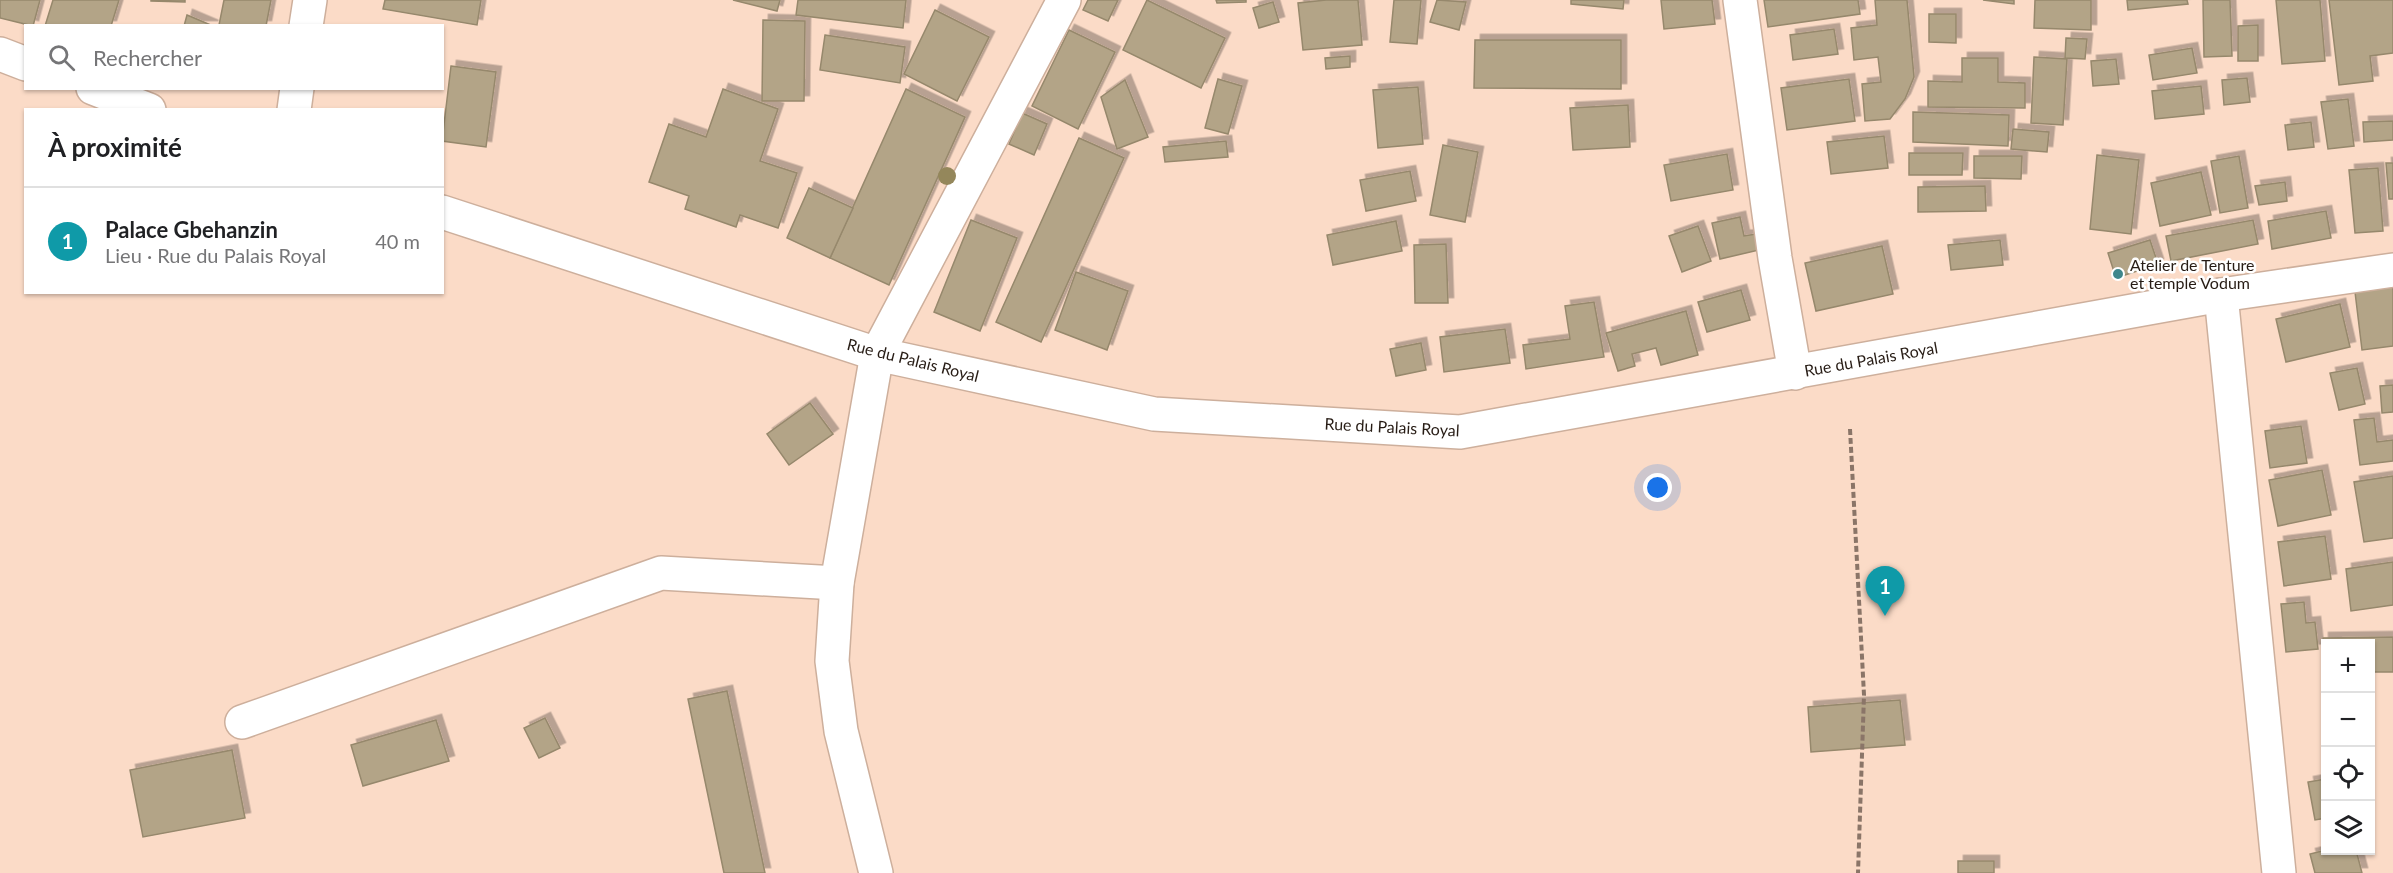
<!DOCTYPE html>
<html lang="fr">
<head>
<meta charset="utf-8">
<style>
  :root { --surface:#fff; --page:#f6f6f6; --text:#202124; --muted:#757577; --line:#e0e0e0; --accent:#ea580c }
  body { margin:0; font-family:Lato,sans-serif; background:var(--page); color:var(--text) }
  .controls { position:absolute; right:18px; bottom:18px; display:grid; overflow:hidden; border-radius:0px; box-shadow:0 2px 4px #0004 }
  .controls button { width:54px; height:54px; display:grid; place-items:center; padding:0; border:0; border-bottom:2px solid var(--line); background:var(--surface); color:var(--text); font:30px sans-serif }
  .you { position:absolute; left:1658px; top:488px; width:21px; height:21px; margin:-15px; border:4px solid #fff; border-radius:50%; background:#1a73e8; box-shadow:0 0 0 9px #1a73e833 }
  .badge { display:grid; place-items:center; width:39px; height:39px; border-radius:50%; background:var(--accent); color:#fff; font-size:20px; font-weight:700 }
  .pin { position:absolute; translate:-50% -50px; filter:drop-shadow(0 2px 3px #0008) }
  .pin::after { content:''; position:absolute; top:32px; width:21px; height:18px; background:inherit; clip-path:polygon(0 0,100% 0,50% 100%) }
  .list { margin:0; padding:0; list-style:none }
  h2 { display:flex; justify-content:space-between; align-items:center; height:78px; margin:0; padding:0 24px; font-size:26px }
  h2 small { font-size:20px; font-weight:400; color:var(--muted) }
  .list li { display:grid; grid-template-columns:39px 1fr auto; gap:18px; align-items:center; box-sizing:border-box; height:108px; padding:0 24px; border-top:2px solid var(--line) }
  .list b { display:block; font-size:22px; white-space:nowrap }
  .list p { margin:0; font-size:20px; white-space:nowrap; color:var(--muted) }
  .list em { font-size:20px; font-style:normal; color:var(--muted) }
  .icon { flex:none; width:33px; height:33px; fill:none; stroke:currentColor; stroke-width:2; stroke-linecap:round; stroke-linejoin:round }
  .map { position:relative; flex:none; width:2393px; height:873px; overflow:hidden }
  .search { position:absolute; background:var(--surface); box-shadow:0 2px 4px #0004; left:24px; top:24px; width:420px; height:66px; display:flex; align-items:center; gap:15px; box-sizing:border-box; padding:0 21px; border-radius:0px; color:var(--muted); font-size:22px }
  .panel { position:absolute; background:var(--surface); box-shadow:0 2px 4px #0004; left:24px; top:108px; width:420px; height:186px; border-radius:0px }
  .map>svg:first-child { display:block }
  .building { fill:#b3a487; stroke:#96886c; stroke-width:1.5; filter:url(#shadow) }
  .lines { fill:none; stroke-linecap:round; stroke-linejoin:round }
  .minor-casing { stroke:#cdaf9c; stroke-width:36 }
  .path { stroke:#8a7568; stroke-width:4; stroke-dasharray:6 3; stroke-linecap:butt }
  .minor { stroke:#fff; stroke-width:33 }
  .tree { fill:#94875b }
  .poi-dot { fill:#3f878c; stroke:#fff; stroke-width:2 }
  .labels { text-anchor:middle; stroke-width:5; stroke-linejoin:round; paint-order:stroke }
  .poi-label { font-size:16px; fill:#271c15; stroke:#fff; text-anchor:start }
  .street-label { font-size:16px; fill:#271c15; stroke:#fff }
</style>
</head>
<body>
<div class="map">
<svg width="2393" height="873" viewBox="0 0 2393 873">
  <defs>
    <filter id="shadow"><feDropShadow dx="5.5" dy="-5.5" stdDeviation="0" flood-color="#0004"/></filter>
  </defs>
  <rect width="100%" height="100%" fill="#fbdbc7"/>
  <g class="building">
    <path d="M0,0H40L33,26L0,18Z"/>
    <path d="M53,0H119L111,26H45Z"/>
    <path d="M151,0H185V2L151,1Z"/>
    <path d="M224,0H271L266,26L219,25Z"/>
    <path d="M385,0H481L477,25L383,9Z"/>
    <path d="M733,0H780L777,11Z"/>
    <path d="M798,0H906L903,28L796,15Z"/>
    <path d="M1088,0H1118L1108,21L1083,10Z"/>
    <path d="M1147,0L1225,38L1201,88L1123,50Z"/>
    <path d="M1216,0H1246V2L1217,3Z"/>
    <path d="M1326,0H1358L1362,45L1303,50L1298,3Z"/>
    <path d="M1394,0H1421L1417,44L1390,42Z"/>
    <path d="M1437,0L1466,2L1459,30L1430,22Z"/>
    <path d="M1571,0H1624L1623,9L1571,4Z"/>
    <path d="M1661,0H1712L1715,24L1664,29Z"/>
    <path d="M1764,0H1858L1860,14L1768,27Z"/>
    <path d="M1875,0H1907L1914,77L1905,99L1890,119L1865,121L1862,84L1881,82L1878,57L1854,60L1851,28L1877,25Z"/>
    <path d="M1983,0H2014V4Z"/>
    <path d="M2035,0H2091V30L2034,28Z"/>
    <path d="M2127,0H2187L2188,4L2128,10Z"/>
    <path d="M2203,0H2230L2232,56L2204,57Z"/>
    <path d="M2276,0H2320L2325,61L2282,64Z"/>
    <path d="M2329,0H2393V53L2370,56L2373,81L2339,85Z"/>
    <path d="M1273,2L1279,22L1259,28L1253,8Z"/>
    <path d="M935,10L989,37L957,101L904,74Z"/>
    <path d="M1929,14H1956V43L1929,42Z"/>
    <path d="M187,15L213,26H184Z"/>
    <path d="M763,20L805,21L804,101H762Z"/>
    <path d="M2258,25V61H2238V26Z"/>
    <path d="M1834,29L1838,54L1793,60L1790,35Z"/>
    <path d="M1069,30L1115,52L1078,129L1032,106Z"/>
    <path d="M825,35L905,47L900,83L820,70Z"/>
    <path d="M2066,38L2087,39L2085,59L2065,58Z"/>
    <path d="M1475,40H1621V89L1474,88Z"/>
    <path d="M2192,48L2197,73L2153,80L2149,55Z"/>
    <path d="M1350,56V67L1326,69L1325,58Z"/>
    <path d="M2034,57L2067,59L2063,125L2031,123Z"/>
    <path d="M1962,58H1998V82L2025,83V108L1928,107V81L1962,82Z"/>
    <path d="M2116,59L2119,84L2093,86L2091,61Z"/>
    <path d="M451,66L496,72L486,147L442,141Z"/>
    <path d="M2247,78L2250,102L2224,105L2222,80Z"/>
    <path d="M1218,79L1242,86L1228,134L1205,128Z"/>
    <path d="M1849,79L1855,121L1787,130L1781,88Z"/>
    <path d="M1125,80L1148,137L1117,149L1101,97Z"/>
    <path d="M2201,86L2204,114L2155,119L2152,91Z"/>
    <path d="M1418,87L1423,144L1378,148L1373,90Z"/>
    <path d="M723,89L778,109L760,161L797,173L778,228L740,215L736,227L685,209L689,196L649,182L669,124L706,137Z"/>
    <path d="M906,89L965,117L889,285L830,258Z"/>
    <path d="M2348,99L2354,146L2328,149L2321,102Z"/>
    <path d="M1628,105L1630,147L1573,150L1570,108Z"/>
    <path d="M1913,112L2009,115L2008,146L1913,142Z"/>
    <path d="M1022,113L1047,124L1034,155L1009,144Z"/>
    <path d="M2393,121V140L2364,142L2363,122Z"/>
    <path d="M2311,122L2314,147L2288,150L2285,125Z"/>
    <path d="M2013,129L2049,132L2047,152L2011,149Z"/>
    <path d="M1884,136L1888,168L1831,174L1827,142Z"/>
    <path d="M1079,138L1124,158L1041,342L996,322Z"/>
    <path d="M1226,141L1228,157L1165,162L1163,147Z"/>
    <path d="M1443,145L1478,152L1465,222L1430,215Z"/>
    <path d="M1909,153H1963L1962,175H1909Z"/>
    <path d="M1727,154L1733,190L1671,201L1664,165Z"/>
    <path d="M2097,155L2139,160L2131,234L2090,229Z"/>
    <path d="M1974,156H2022L2021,179L1974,178Z"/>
    <path d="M2239,156L2248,208L2220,213L2211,161Z"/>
    <path d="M2386,163H2393V199H2389Z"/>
    <path d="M2378,168L2383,231L2355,233L2349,170Z"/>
    <path d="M1410,171L1416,201L1366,211L1360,180Z"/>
    <path d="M2201,172L2211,215L2160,226L2151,183Z"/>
    <path d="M2285,182L2287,201L2259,205L2255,186Z"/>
    <path d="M1985,186L1986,211L1918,212V187Z"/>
    <path d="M809,188L853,208L830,258L787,238Z"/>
    <path d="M2326,211L2331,238L2272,249L2268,221Z"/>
    <path d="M1740,217L1744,236L1756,234L1759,250L1720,259L1712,223Z"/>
    <path d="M971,220L1017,238L980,331L934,312Z"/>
    <path d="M2253,220L2258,244L2171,261L2166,236Z"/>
    <path d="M1396,221L1402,251L1333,265L1327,235Z"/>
    <path d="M1698,226L1711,261L1682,272L1669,236Z"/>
    <path d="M2000,240L2003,265L1951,270L1948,245Z"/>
    <path d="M2150,240L2158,264L2116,278L2108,253Z"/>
    <path d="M1446,244L1448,303H1415L1414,245Z"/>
    <path d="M1882,246L1893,294L1816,311L1805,263Z"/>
    <path d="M1076,272L1128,291L1107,350L1055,330Z"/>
    <path d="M2393,287V346L2362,350L2355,292Z"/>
    <path d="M1741,290L1750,320L1707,332L1698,302Z"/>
    <path d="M1594,302L1604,357L1526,369L1523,345L1570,339L1565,306Z"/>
    <path d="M2340,304L2350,347L2286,362L2276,319Z"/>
    <path d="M1686,311L1698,355L1661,365L1656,348L1632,354L1635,366L1618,371L1606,333Z"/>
    <path d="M1505,329L1510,363L1444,372L1440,337Z"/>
    <path d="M1421,343L1426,370L1396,376L1390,349Z"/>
    <path d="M2357,368L2365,404L2339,410L2330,373Z"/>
    <path d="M2393,385V412L2382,413L2380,386Z"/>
    <path d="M810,403L833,434L789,465L767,434Z"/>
    <path d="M2374,418L2377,442L2393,440V461L2360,465L2354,420Z"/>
    <path d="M2301,426L2307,463L2270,468L2265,431Z"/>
    <path d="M2322,470L2331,515L2278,526L2269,480Z"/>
    <path d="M2393,476V538L2364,542L2354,482Z"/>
    <path d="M2325,536L2331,579L2284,586L2278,542Z"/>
    <path d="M2393,562V605L2351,611L2346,569Z"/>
    <path d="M2304,602L2306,623L2315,622L2318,649L2286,652L2281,604Z"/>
    <path d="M2393,637V672H2370V644H2326L2324,672L2323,638Z"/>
    <path d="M727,691L765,873H724L688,699Z"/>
    <path d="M1900,700L1905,745L1811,752L1808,707Z"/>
    <path d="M545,718L560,748L539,758L524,728Z"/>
    <path d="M436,720L449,761L363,786L351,745Z"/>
    <path d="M232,750L245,818L143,837L130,770Z"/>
    <path d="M2326,779V818L2315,820L2308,782Z"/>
    <path d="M2326,850H2356L2362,873H2315L2310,854Z"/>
    <rect x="1958" y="861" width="36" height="12"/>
  </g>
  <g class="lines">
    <g class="minor-casing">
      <g id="minor">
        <path d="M1740,0L1775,258L1795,373"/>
        <path d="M306,26L310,0"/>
        <path d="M0,54L26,64"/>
        <path d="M93,88L149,110"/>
        <path d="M294,110L297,88"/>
        <path d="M442,212L877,354L1154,414L1460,432L2221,295L2393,270"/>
        <path d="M2221,295L2279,873"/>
        <path d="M242,722L661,573L837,583"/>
        <path d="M876,873L841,731L832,661L837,583L877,354L1064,0"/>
      </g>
    </g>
    <path class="path" d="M1850,429L1864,695L1858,873"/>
    <use href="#minor" class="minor"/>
  </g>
  <circle class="tree" cx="947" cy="176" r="9"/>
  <circle class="poi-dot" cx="2118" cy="274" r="6"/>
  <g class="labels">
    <g class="poi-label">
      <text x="2130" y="271">Atelier de Tenture<tspan x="2130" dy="18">et temple Vodum</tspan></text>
    </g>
    <g class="street-label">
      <text transform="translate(1871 359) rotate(-10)" y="6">Rue du Palais Royal</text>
      <text transform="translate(913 360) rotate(14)" y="6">Rue du Palais Royal</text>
      <text transform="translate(1392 427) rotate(3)" y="6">Rue du Palais Royal</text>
    </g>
  </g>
</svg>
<div class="controls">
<button>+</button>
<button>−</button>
<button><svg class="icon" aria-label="locate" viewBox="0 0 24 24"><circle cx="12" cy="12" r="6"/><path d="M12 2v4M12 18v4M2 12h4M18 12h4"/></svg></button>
<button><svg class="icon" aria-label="layers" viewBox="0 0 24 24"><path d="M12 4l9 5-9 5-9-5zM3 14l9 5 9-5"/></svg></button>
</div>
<div class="you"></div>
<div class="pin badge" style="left:1885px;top:616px;background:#0f9aa8">1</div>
<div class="search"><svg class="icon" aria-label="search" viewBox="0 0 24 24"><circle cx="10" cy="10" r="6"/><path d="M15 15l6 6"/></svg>Rechercher</div>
<section class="panel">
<h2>À proximité<small></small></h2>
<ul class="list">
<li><span class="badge" style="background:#0f9aa8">1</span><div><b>Palace Gbehanzin</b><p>Lieu · Rue du Palais Royal</p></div><em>40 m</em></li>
</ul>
</section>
</div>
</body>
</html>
